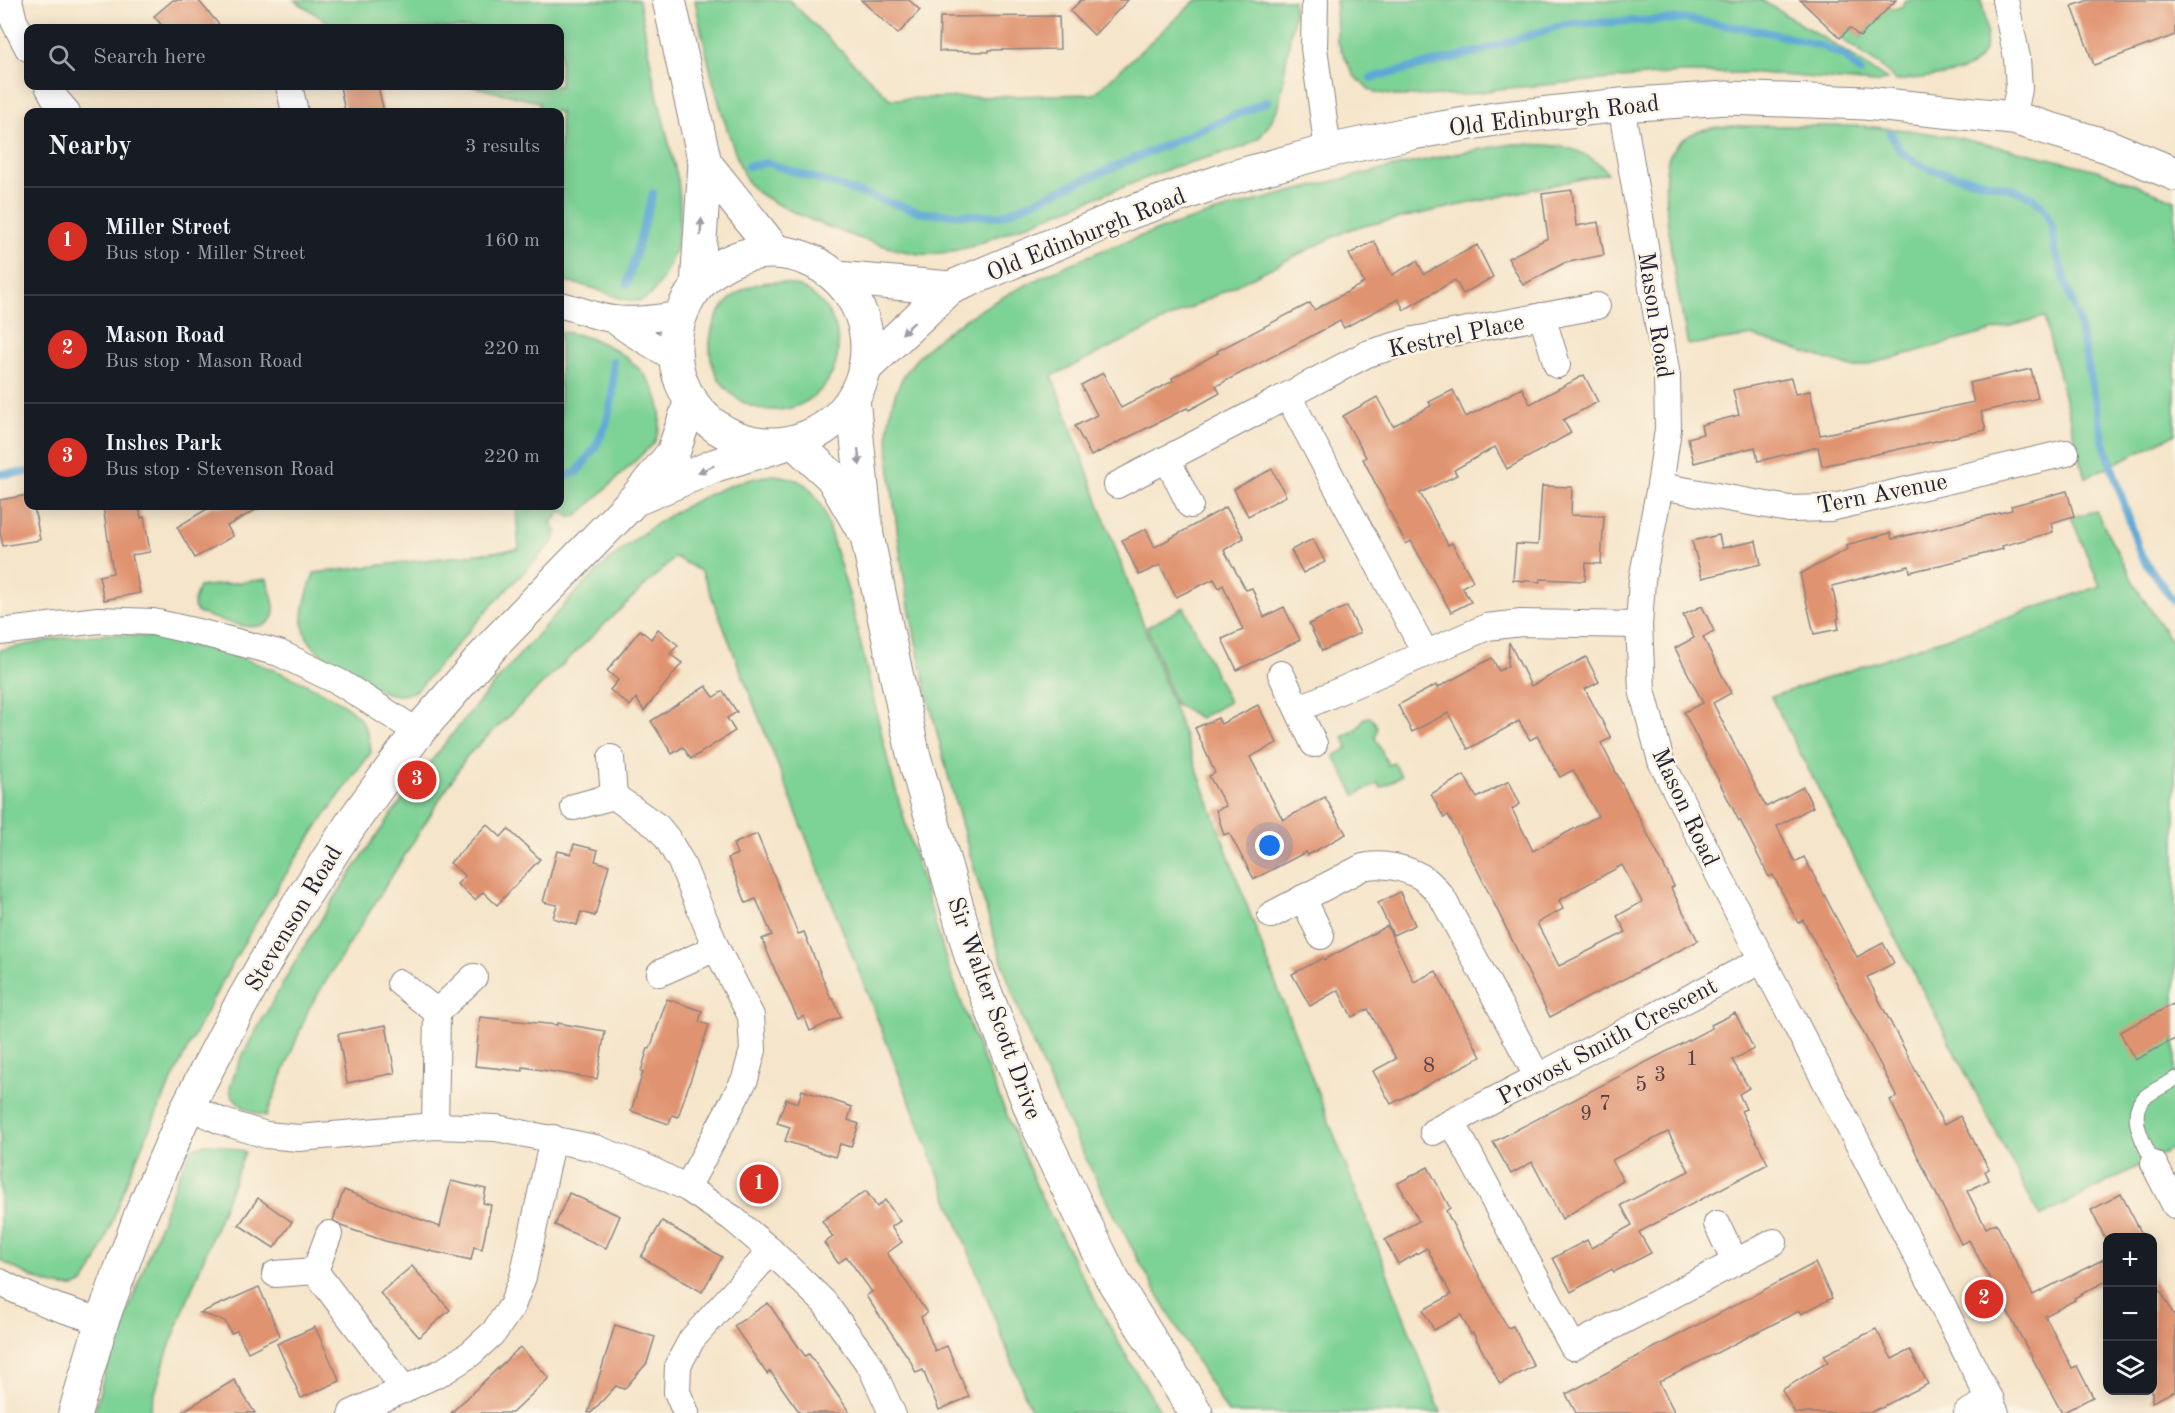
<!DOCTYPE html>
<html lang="en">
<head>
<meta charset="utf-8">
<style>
  :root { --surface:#171b24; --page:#242831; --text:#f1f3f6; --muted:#9ea1a6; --line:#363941; --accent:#d93025 }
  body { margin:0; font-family:"Old Standard TT",serif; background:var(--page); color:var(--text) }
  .controls { position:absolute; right:18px; bottom:18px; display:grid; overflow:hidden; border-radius:12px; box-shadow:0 3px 15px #0003 }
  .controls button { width:54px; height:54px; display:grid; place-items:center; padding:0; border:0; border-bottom:2px solid var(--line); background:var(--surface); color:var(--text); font:30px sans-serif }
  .you { position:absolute; left:1270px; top:846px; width:21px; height:21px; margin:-15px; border:4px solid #fff; border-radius:50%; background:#1a73e8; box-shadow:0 0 0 9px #1a73e833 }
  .badge { display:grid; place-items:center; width:39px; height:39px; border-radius:50%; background:var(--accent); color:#fff; font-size:20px; font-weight:700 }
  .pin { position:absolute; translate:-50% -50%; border:3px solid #fff; box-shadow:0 2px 6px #0006 }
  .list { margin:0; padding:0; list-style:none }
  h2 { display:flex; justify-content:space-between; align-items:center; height:78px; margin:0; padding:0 24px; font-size:26px }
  h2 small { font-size:20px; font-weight:400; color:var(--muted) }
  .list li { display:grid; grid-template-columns:39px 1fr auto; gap:18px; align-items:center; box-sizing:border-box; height:108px; padding:0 24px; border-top:2px solid var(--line) }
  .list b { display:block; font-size:22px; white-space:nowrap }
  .list p { margin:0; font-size:20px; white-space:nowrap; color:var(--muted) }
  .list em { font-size:20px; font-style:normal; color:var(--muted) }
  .icon { flex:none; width:33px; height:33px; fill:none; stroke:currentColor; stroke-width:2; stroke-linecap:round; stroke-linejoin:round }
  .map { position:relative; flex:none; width:2175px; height:1413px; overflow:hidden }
  .search { position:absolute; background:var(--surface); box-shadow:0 3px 15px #0003; left:24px; top:24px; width:540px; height:66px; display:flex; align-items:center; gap:15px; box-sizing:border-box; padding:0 21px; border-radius:12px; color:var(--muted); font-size:22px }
  .panel { position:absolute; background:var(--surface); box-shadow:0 3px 15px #0003; left:24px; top:108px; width:540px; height:402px; border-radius:12px }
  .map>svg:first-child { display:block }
  .green { fill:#7dd295; stroke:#507a68; stroke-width:1.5 }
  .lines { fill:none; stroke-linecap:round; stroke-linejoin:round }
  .stream { stroke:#5da8d5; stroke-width:8 }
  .building { fill:#e0936f; fill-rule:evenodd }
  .lane-casing { stroke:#8c8482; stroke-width:16 }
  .street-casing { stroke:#8c8482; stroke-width:28 }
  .secondary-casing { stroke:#8c8482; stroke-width:35 }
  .primary-casing { stroke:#8c8482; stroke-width:35 }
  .lane { stroke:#fff; stroke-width:14 }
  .street { stroke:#fff; stroke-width:26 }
  .secondary { stroke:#fff; stroke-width:33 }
  .primary { stroke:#fff; stroke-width:33 }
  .oneway { fill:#9c9ca7 }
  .labels { text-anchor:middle; stroke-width:5; stroke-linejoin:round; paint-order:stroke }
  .number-label { font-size:21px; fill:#523e48 }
  .street-label { font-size:24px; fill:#22223b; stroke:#fcf5e5 }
</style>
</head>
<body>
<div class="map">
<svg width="2175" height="1413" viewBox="0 0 2175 1413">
  <rect width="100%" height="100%" fill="#fcf5e5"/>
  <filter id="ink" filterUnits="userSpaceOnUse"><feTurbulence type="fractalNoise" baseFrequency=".0167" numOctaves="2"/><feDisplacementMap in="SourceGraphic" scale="12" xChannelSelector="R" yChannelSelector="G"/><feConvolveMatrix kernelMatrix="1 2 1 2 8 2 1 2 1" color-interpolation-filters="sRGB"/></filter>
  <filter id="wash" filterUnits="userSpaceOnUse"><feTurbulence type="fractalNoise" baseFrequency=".008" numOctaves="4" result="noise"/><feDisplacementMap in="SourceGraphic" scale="24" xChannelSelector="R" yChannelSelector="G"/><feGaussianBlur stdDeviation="1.35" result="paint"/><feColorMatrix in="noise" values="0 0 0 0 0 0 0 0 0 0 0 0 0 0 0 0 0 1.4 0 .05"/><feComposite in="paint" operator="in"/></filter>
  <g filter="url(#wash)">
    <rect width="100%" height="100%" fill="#f5e5ca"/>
    <g class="green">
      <path d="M294,0H639L654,81L678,181C683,219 679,256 657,287C652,295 645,301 635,301C621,301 608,293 596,289C584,285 571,283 560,281V112H539V102L470,86H560V28H337Z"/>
      <path d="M695,0H789L890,99L1094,94L1196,0H1293L1294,13L1279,106L1270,123L1260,137L1244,147L1174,167L970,247C954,251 938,255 921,254C889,252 766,208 749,184C741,173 738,159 733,146C716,99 705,49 695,0Z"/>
      <path d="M1336,0H1761L1832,43L1887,80L1875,83L1759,73H1678L1498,89L1464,95L1395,96L1371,91L1354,76L1337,41Z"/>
      <path d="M1876,0L1894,9L1901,7L1906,0H1981C2003,80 1956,72 1896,81L1882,67L1840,38L1850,28L1861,37L1880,16L1870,6Z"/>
      <path d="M1732,126H1860L1907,130L1954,137L2027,153L2097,170L2175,200V434L2085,478L2044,317L1855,368L1752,336L1688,345C1681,309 1654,180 1671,153C1686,130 1708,127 1732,126Z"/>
      <path d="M1514,144C1554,145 1579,142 1608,173L1350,229L1052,376L1274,979L1441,1413H1228C1153,1292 1085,1167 1029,1035C1003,973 985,906 966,840C937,738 910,634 897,528C893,493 886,456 889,421C891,404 897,386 907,371C926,343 960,322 989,305C1091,245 1208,212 1323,184C1386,168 1449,153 1514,144Z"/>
      <circle cx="774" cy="346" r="64"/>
      <path d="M560,332C612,335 682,385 654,443L577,516L572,517L562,511L551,523L556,530L554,541L490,607L418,689C405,698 392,696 377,689C354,675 304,654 303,623C302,606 309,589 314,573L519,549L516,506H560Z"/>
      <path d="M773,475C802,477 813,487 824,512L850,598L889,766L915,857L947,963L978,1047L1042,1199L1077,1267L1132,1366L1162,1413H1032L702,572L675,557L467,756L309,1008L266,1116C250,1112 239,1107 230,1092C230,1072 259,1026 270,1006C341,879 425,760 522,652C554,616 587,578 624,548C664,515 722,481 773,475Z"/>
      <path d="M2096,511L2136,587L2175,648V1147L2040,1217L1771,697L2100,586L2071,517Z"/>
      <path d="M267,579C269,590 275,600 274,611C271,642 216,618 198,613C190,605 196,596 199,587Z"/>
      <path d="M1184,607L1229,702L1200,718L1175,704L1147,627Z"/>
      <path d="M107,634C125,635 144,636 162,639C216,648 270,665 318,690C331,697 350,706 359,718C367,728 370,739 371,752C352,779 332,805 313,833C241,938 181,1054 131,1171C122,1192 96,1273 83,1283C65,1298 18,1270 0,1260V650L60,638Z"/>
      <path d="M1370,717C1377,724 1379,728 1375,737L1388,765L1394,763L1401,776L1381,788L1378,783L1355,795L1334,756L1348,748L1343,737L1358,728L1364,718Z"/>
      <path d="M205,1144L219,1145L245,1152L167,1353L149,1413H94L104,1376L176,1181L192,1149Z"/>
    </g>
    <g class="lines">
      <g class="stream">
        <path d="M1371,78L1477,52L1565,24L1685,19L1767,32L1824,47L1844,56L1860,72"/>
        <path d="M1890,133L1900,151L1915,162L1935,171L2014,189L2032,197L2045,209L2052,227L2055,251L2078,318L2104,443L2141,556L2175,603"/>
        <path d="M748,166L767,163L923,213L1000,216L1268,101"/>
        <path d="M627,284L653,193"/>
        <path d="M0,474L28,472"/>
        <path d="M560,479L577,472L595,448L606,424L613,395V361"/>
      </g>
    </g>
    <g id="blocks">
      <g class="building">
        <path d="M173,0H198L222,28H164L154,16Z"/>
        <path d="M861,0H909L920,10L898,34Z"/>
        <path d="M1081,0H1128L1094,35L1070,11Z"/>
        <path d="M1800,0H1896L1860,37L1850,28L1840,38Z"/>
        <path d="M2089,0H2175V35L2094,65L2072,6Z"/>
        <path d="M1059,16L1060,49L989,50V52L939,51L940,17Z"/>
        <path d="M340,86H378L384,112H345Z"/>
        <path d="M1572,190L1576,226L1598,222L1604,255L1564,263L1523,285L1508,258L1548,238L1542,194Z"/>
        <path d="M1374,241L1392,275L1417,261L1424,274L1477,245L1493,277L1463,294L1455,280L1404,310L1398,299L1344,328L1340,321L1216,386L1220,393L1204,402L1189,410L1187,408L1091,456L1075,426L1097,415L1081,385L1103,373L1121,408L1173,381L1172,378L1218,353L1217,351L1310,303L1314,310L1364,283L1349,254Z"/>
        <path d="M2031,369L2038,398L1981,412L1986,430L1822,466L1818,447L1758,461L1755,447L1694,463L1688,438L1703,434L1701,425L1739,415L1733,390L1791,378L1795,394L1810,391L1820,435L1974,402L1969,383Z"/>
        <path d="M1584,375L1598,402L1563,420L1571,433L1507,469L1495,447L1454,470L1457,475L1420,493L1448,545L1452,543L1473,581L1462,587L1471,602L1451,612L1411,541L1406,544L1363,459L1366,457L1343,416L1377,397L1393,426L1431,406L1429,402L1453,390L1466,417L1522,388L1530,404Z"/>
        <path d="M1272,469L1286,496L1248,516L1234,489Z"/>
        <path d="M1542,486L1572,487L1571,515L1604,516L1601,564L1586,563L1585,581L1540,579V582L1513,580L1516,544L1538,545Z"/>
        <path d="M2067,491L2074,516L2051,523L2053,532L2002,546L2003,549L1969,558L1910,572L1909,566L1832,586L1839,618L1837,619L1839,629L1814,634L1800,574L1848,549L1846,545L1890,533L1892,539L1942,527L2012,510L2011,506Z"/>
        <path d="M28,495V506H34L40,540L3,546L0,532V500Z"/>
        <path d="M103,506H139L141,518L144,517L150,552L132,555L140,593L104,600L99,576L113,573Z"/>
        <path d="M212,506H263L227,526L233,536L195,558L177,527Z"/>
        <path d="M1226,507L1244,538L1224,550L1246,590L1252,588L1264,617L1284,607L1300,640L1237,670L1222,639L1243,630L1223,585L1219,588L1214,579L1176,597L1160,565L1139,575L1122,540L1146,529L1155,547Z"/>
        <path d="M1719,535L1722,548L1756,541L1761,564L1702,578L1692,541Z"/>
        <path d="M1313,539L1325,562L1303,573L1291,550Z"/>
        <path d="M1347,606L1360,633L1322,651L1309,624Z"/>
        <path d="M1702,606L1714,631L1703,637L1731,693L1713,703L1766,807L1803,787L1813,807L1777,826L1795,862L1804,857L1857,957L1883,943L1894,963L1867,977L1944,1125L1960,1116L1989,1169L1985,1171L1989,1180L1967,1191L1986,1228L1996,1223L2033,1295L2108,1257V1280L2074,1298L2075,1300L2045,1316L2072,1368L2077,1366L2093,1397L2062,1413L1969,1240L1961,1244L1890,1100L1897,1097L1879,1062L1803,920L1798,923L1773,875L1769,877L1740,820L1739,821L1684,712L1703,703L1675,648L1694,638L1683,615Z"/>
        <path d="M658,629L678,645L670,654L682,663L644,711L636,698L630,706L610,690L618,680L607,671L640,630L651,639Z"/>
        <path d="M1509,642L1531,686L1586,657L1599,682L1585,689L1611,738L1601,743L1674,886L1671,888L1698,941L1550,1017L1478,871L1448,815L1444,818L1431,794L1464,775L1477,798L1509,781L1520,804L1512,809L1533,851L1598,816L1573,770L1560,777L1537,736L1530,740L1519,721L1468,749L1448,713L1412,732L1398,705L1436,685L1437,688L1492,658L1499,671L1508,666ZM1622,865L1642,902L1617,916L1626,932L1559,966L1537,923L1563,909L1559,900Z"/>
        <path d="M706,686L714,697L723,691L737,712L727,718L735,731L691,759L683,747L672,754L651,721Z"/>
        <path d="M1258,705L1277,743L1250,757L1283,820L1325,797L1346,834L1308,855L1306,852L1254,879L1229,833L1224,835L1216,810L1226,806L1209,776L1215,773L1195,728L1218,718L1221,724Z"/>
        <path d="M487,824L501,837L508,829L540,859L497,905L483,892L475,900L457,884L465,876L450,863Z"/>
        <path d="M757,834L798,934L804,932L831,999L833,998L841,1017L810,1031L804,1016L798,1019L775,970L762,939L772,935L756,899L746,903L728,858L737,854L733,844Z"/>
        <path d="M574,844L598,850L595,861L609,865L595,916L581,912L577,925L553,918L557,905L543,902L557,851L571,854Z"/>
        <path d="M1400,892L1415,925L1393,935L1378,903Z"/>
        <path d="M1387,926L1414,982L1436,971L1481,1057L1391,1104L1373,1071L1396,1059L1368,1009L1352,1017L1338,990L1310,1006L1292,974L1323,958L1324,960Z"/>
        <path d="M667,999L702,1011L699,1022L709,1025L678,1117L672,1115L669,1124L631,1111L643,1072L641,1071L648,1048L650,1049Z"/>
        <path d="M2175,1003V1039L2135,1060L2120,1032Z"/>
        <path d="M1735,1013L1754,1049L1732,1060L1749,1088L1739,1094L1746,1109L1741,1111L1768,1164L1639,1232L1651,1253L1614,1272L1612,1269L1571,1292L1553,1258L1587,1240L1591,1248L1632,1225L1621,1205L1689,1171L1668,1132L1612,1160L1623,1181L1562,1219L1532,1162L1511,1174L1493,1142L1712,1028L1711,1025Z"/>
        <path d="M480,1017L557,1025V1023L605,1031L597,1079L523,1067V1071L475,1066Z"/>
        <path d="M386,1025L395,1073L347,1083L338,1034Z"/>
        <path d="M802,1090L852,1107L848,1120L859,1124L851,1147L840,1144L835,1157L785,1141L790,1127L777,1123L786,1099L798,1103Z"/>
        <path d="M1428,1167L1450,1208L1446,1211L1481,1279L1508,1328L1513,1326L1534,1366L1500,1384L1473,1333L1471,1334L1461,1315L1434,1330L1423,1310L1451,1295L1427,1248L1398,1264L1385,1240L1419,1221L1398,1183Z"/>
        <path d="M451,1181L486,1189L483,1203L491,1205L482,1249L474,1247L471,1260L385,1241L341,1226L333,1220L344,1190L440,1227Z"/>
        <path d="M866,1191L877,1207L885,1200L900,1221L891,1227L902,1242L887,1253L927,1313L921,1317L935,1351L947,1346L969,1397L939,1410L923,1370L916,1373L910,1360L866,1296L872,1292L847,1257L838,1263L824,1243L833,1237L822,1221Z"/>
        <path d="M569,1193L620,1216L606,1248L555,1225Z"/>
        <path d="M2121,1194L2132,1215L2144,1238H2105L2091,1210Z"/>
        <path d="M258,1198L292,1222L274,1248L239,1225Z"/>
        <path d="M662,1221L722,1257L702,1292L641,1257Z"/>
        <path d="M1815,1263L1832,1298L1801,1314L1799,1311L1659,1382L1675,1413H1576L1566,1394Z"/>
        <path d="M412,1266L450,1310L419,1337L380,1293Z"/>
        <path d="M2152,1275L2175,1317V1391L2152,1402Z"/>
        <path d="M259,1287L280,1336L248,1352L237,1331L231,1333L225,1321L200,1313Z"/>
        <path d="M768,1303L805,1356L809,1354L850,1413H800L770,1371L767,1374L734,1326Z"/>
        <path d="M615,1325L655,1337L647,1363L624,1389L616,1386L591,1413H588Z"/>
        <path d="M315,1327L340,1381L301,1398L277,1344Z"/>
        <path d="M1876,1329L1892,1359L1910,1350L1928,1384L1870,1413H1795L1782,1390L1828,1362L1824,1355Z"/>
        <path d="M520,1347L549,1378L512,1413H451Z"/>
        <path d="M234,1380L255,1413H180L221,1388Z"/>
      </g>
    </g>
  </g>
  <g filter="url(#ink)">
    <use href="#blocks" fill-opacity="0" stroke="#8c8482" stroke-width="1.5"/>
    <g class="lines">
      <g class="lane-casing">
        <path id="lane" d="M2154,1164C2146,1147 2125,1114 2145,1097C2154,1090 2166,1085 2175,1079"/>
      </g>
      <g class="street-casing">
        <g id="street">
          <path d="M9,0L14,21L28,48"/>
          <path d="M1315,0L1314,48L1328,151"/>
          <path d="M2005,0L2017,58L2019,89L2013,118"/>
          <path d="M48,86L54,97L67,112"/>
          <path d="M289,86L295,112"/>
          <path d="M1621,105L1667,376L1668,429L1660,486L1642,580L1639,625L1642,690L1661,761L1762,960L1941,1302L1996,1413"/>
          <path d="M560,305C578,308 596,318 614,319C636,322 658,317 680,315"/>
          <path d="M1542,316L1557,365"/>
          <path d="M612,319L632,333L674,358"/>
          <path d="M1288,396L1425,652"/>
          <path d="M1167,459L1190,505"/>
          <path d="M1117,485L1367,354L1414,340L1597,306"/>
          <path d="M1660,486L1789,509L1830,508L2066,453"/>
          <path d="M0,632L98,620L153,622L206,634L279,653L341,683L418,732"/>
          <path d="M1281,674L1314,744"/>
          <path d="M1298,709L1487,627L1521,623L1639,625"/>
          <path d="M614,796L658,827L667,838L681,862L716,948L751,1016L753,1050L745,1079L687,1188"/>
          <path d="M574,807L614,796L611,758"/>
          <path d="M1303,898L1321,936"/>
          <path d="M1271,915L1363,867C1382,862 1409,868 1426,880C1432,884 1437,892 1442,897L1538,1078"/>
          <path d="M1762,960L1452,1122L1573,1347L1774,1242"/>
          <path d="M660,973L716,948"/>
          <path d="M400,983L437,1012L474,977"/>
          <path d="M188,1106L221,1121L266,1135L299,1138L435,1126L496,1128L595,1148L647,1168L687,1188L732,1218L771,1251L824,1302L871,1367L892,1413"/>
          <path d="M435,1126L437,1012"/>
          <path d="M1433,1132L1452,1122"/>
          <path d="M2154,1164L2175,1205"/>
          <path d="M1717,1224L1735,1262"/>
          <path d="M315,1271L405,1390"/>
          <path d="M275,1274L315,1271L329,1234"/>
          <path d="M0,1282C32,1300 66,1311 102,1321"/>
          <path d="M352,1413L444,1371L470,1354L494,1332L512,1306L523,1277L553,1138"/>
          <path d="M686,1413L677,1392L678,1365L692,1339L771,1251"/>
          <path d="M1967,1413L1991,1400"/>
        </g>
      </g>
      <g class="secondary-casing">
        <g id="secondary">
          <path d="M837,278L950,288"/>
          <path d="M865,368L950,288L1131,212L1230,178L1328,151L1412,133L1495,119L1621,105L1727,98L1865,103L2013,118L2107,146L2175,174"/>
          <path d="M641,497L716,465L782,445"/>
          <path d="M75,1413L102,1321L141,1214L188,1106L240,1006L296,908L351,824L418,732L495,643L636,498L673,453L691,400"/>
        </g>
      </g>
      <g class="primary-casing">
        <g id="primary">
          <path d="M669,0L705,163L697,286"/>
          <path d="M705,163L776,252"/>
          <circle cx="771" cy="348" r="96"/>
          <path d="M853,399L867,536L913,753L971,956L1037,1124L1111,1277L1196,1413"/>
          <path d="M795,443L832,477L861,527"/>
        </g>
      </g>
      <use href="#lane" class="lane"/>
      <use href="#street" class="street"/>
      <use href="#secondary" class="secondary"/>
      <use href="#primary" class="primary"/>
    </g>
    <defs><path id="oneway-solid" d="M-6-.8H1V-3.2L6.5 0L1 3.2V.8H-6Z" transform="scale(1.5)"/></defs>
    <g class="oneway">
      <use href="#oneway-solid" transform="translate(701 227) rotate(-86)"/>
      <use href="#oneway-solid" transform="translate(908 328) rotate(137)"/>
      <use href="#oneway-solid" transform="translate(859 457) rotate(84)"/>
      <use href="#oneway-solid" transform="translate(706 469) rotate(157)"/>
    </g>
  </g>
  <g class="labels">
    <g class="number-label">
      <text x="1692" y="1065">1</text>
      <text x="1429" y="1072">8</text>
      <text x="1660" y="1081">3</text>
      <text x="1641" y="1091">5</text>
      <text x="1605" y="1110">7</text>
      <text x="1586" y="1120">9</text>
    </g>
    <g class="street-label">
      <text transform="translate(1554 115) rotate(-7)" y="8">Old Edinburgh Road</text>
      <text transform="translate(1086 234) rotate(-22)" y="8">Old Edinburgh Road</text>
      <text transform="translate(1656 315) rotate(81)" y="8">Mason Road</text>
      <text transform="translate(1456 335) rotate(-12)" y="8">Kestrel Place</text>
      <text transform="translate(1882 493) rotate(-11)" y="8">Tern Avenue</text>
      <text transform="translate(1686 807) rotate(65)" y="8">Mason Road</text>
      <text transform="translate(293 918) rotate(-59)" y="8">Stevenson Road</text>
      <text transform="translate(995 1008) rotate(70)" y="8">Sir Walter Scott Drive</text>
      <text transform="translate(1607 1041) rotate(-28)" y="8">Provost Smith Crescent</text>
    </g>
  </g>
</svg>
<div class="controls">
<button>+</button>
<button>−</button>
<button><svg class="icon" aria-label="layers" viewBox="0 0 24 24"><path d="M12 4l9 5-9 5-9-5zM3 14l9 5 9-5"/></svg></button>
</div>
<div class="you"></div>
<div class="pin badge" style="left:759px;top:1184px">1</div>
<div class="pin badge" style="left:1984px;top:1299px">2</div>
<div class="pin badge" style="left:417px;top:780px">3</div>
<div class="search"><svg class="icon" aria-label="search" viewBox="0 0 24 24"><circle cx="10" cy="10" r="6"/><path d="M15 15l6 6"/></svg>Search here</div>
<section class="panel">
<h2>Nearby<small>3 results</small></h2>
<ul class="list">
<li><span class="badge">1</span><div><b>Miller Street</b><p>Bus stop · Miller Street</p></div><em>160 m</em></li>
<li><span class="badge">2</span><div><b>Mason Road</b><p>Bus stop · Mason Road</p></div><em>220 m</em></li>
<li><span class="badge">3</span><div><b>Inshes Park</b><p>Bus stop · Stevenson Road</p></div><em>220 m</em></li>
</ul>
</section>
</div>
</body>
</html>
